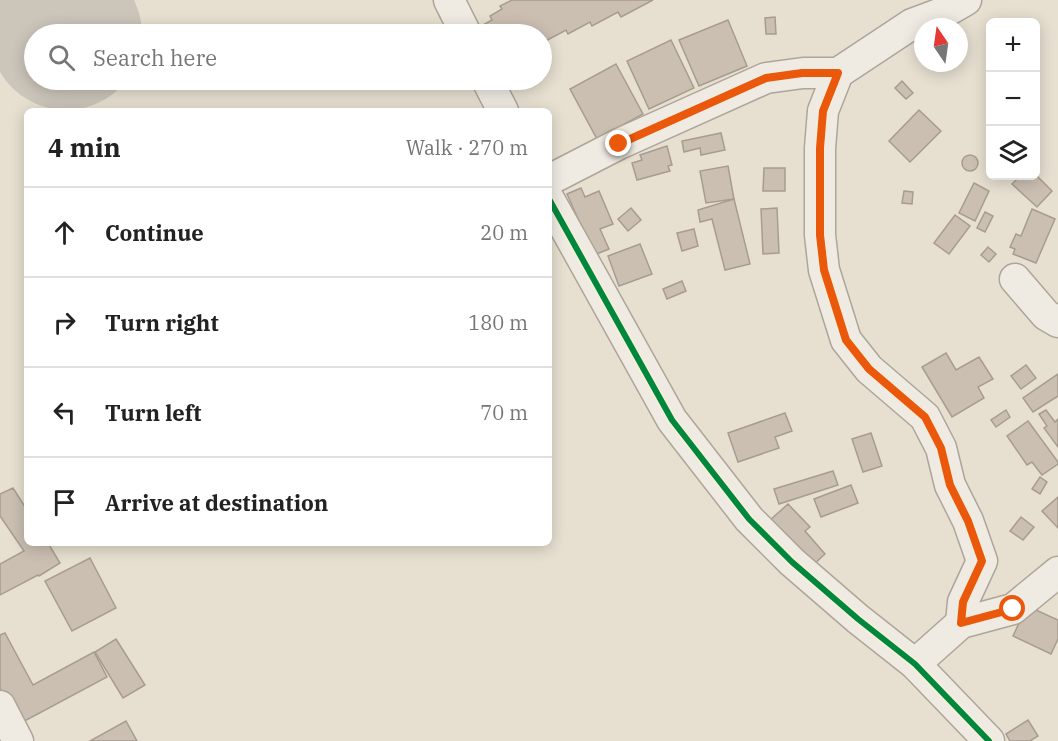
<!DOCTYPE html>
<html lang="en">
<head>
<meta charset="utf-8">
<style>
  :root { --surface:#fff; --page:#f2f2f2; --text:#222; --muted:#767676; --line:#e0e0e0 }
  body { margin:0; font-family:"IBM Plex Serif",serif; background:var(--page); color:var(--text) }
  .controls { position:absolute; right:18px; top:18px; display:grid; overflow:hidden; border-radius:9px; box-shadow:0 3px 15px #0003 }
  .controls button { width:54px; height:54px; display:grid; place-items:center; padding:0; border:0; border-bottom:2px solid var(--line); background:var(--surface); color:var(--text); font:30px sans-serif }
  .compass { position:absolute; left:914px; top:18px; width:54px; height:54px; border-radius:50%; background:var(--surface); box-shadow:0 3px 15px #0003; rotate:347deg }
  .stop { position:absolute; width:18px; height:18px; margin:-14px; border:4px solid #ea580c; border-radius:50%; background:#fff }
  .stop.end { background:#ea580c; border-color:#fff; box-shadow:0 2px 6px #0008 }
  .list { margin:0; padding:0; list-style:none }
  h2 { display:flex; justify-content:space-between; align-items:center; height:78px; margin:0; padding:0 24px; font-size:26px }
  h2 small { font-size:20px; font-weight:400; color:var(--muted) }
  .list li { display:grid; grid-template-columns:39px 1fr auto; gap:18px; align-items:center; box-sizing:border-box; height:90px; padding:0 24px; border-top:2px solid var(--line) }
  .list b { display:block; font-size:22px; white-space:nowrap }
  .list em { font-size:20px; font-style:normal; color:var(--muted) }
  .icon { flex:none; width:33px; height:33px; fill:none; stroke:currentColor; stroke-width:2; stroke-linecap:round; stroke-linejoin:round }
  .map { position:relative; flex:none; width:1058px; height:741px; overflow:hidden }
  .search { position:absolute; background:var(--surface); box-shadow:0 3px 15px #0003; left:24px; top:24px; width:528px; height:66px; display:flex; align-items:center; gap:15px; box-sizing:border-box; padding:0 21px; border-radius:33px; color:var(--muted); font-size:22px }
  .panel { position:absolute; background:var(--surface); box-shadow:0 3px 15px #0003; left:24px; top:108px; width:528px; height:438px; border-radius:9px }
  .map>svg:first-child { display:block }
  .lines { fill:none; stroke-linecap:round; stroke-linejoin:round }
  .runway { stroke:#cbc5ba; stroke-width:152 }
  .building { fill:#cbbfb2; stroke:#a89c90; stroke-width:1.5 }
  .minor-casing { stroke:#ada599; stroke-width:33 }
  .minor { stroke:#efebe3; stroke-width:30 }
  .cycleway-casing { stroke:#f7eed8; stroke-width:10 }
  .cycleway { stroke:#00873e; stroke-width:6 }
  .route { stroke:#ea580c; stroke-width:8 }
</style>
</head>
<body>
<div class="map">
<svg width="1058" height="741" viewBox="0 0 1058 741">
  <rect width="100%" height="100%" fill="#e7e0d1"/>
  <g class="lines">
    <path class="runway" d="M50,0L66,34"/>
  </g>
  <g class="building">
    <path d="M512,0H653L621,17L618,12L592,26L590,22L568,34L566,30L542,43V34H477L474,30L492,20L490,16L502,9L500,6Z"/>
    <path d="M775,17L776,34H766L765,18Z"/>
    <path d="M728,20L747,66L699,86L679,40Z"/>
    <path d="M671,40L694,88L649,109L627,61Z"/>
    <path d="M616,64L643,114L597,139L570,89Z"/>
    <path d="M902,81L913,93L906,99L895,88Z"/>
    <path d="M919,110L941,131L910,162L889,141Z"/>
    <path d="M721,133L725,150L701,155L700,148L684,152L682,141Z"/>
    <path d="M667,146L672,165L668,166L670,171L637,180L632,163L642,160L640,155Z"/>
    <circle cx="970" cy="163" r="8"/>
    <path d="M728,166L734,199L706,203L700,171Z"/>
    <path d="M764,168H785V191H763Z"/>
    <path d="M1036,175L1052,191L1037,207L1012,184L1020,176Z"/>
    <path d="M974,183L989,191L975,221L959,213Z"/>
    <path d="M581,188L585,197L599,191L613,224L600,229L609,249L594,255L567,194Z"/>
    <path d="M904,191L913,192L912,204L902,203Z"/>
    <path d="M734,199L750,264L725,270L712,219L700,222L698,210Z"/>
    <path d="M631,208L641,220L628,231L618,219Z"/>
    <path d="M777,208L779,253L763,254L761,209Z"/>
    <path d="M1032,209L1055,219L1036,263L1013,254L1015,249L1010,247L1016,234L1021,236Z"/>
    <path d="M985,212L993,216L985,232L977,228Z"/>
    <path d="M955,215L970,226L949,254L934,243Z"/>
    <path d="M694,229L698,246L682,251L677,233Z"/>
    <path d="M640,244L652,274L619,286L608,256Z"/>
    <path d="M988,247L996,254L989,262L981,255Z"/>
    <path d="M682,281L686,291L667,299L663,289Z"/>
    <path d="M946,353L956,370L979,357L993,379L978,387L984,398L952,417L922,367Z"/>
    <path d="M1026,365L1036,378L1021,389L1011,376Z"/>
    <path d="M1058,374V396L1033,412L1023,398Z"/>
    <path d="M1006,410L1010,417L996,427L991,420Z"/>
    <path d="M1046,410L1055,422L1058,419V447L1044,428L1047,426L1039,414Z"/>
    <path d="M785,413L792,431L775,437L779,448L738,462L728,433Z"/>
    <path d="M1028,421L1058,462V464L1042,475L1032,462L1027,465L1007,436Z"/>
    <path d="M871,433L882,466L863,472L852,439Z"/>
    <path d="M833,471L838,485L779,504L774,489Z"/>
    <path d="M1040,477L1047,482L1040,494L1032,489Z"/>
    <path d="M851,485L858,503L821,517L814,499Z"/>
    <path d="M13,488L27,510V543H48L60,563L39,576L38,575L0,595V564L24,551L0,516V494Z"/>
    <path d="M1058,497V528L1042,511Z"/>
    <path d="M788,504L810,527L805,531L825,554L811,567L769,521Z"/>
    <path d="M1021,517L1034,527L1023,540L1010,531Z"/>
    <path d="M90,558L116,608L72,631L45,581Z"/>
    <path d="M1027,606L1058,620V639L1051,654L1013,636Z"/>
    <path d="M5,633L33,685L94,652L107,677L19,724L0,688V635Z"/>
    <path d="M116,639L145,685L123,698L95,652Z"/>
    <path d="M1028,720L1038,736L1030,741H1010L1006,734Z"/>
    <path d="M126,721L137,741H90Z"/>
  </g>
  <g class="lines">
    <g class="minor-casing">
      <g id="minor">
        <path d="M449,0L466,34"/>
        <path d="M838,73L823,111L820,148V235L824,270L846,340L869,369L925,417L941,448L950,485L968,521L982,561L963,602L961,623"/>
        <path d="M487,80L503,111"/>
        <path d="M549,180L619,144L766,78L803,73H838L912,24L947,11L966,0"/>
        <path d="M549,199L672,420L749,519L792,562L858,619L915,664L989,741"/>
        <path d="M1015,279L1046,315L1058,322"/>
        <path d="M915,664L961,623L1013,609L1058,572"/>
        <path d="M0,706L18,741"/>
      </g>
    </g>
    <use href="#minor" class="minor"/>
    <g class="cycleway-casing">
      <g id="cycleway">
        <path d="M838,73L823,111L820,148V235L824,270L846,340L869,369L925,417L941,448L950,485L968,521L982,561L963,602L961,623"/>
        <path d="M549,199L672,420L749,519L792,562L858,619L915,664L989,741"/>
      </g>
    </g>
    <use href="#cycleway" class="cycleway"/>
  </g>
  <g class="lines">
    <path class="route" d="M619,144L766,78L802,73H838L823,111L820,148V235L824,270L846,340L869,369L925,417L941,448L950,485L968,521L982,561L963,602L961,623L1013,609"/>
  </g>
</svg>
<div class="controls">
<button>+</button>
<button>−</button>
<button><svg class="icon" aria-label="layers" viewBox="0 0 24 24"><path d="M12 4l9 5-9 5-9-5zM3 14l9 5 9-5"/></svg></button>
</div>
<svg class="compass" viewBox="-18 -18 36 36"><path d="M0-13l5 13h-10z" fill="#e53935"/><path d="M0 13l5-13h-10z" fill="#767676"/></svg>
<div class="stop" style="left:1013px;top:609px"></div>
<div class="stop end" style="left:619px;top:144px"></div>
<div class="search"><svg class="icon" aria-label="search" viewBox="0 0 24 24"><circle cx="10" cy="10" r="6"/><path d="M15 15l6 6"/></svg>Search here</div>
<section class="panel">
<h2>4 min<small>Walk · 270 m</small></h2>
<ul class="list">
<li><svg class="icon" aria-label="ahead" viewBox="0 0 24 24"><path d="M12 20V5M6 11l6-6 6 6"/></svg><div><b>Continue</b></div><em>20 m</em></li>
<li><svg class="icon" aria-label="right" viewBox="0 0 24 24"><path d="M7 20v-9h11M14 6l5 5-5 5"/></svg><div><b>Turn right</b></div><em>180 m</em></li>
<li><svg class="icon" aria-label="left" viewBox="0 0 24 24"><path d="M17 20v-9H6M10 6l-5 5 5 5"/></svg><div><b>Turn left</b></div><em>70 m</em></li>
<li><svg class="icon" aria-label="arrive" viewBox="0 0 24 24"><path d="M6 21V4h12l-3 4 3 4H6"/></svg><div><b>Arrive at destination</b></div></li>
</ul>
</section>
</div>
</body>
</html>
